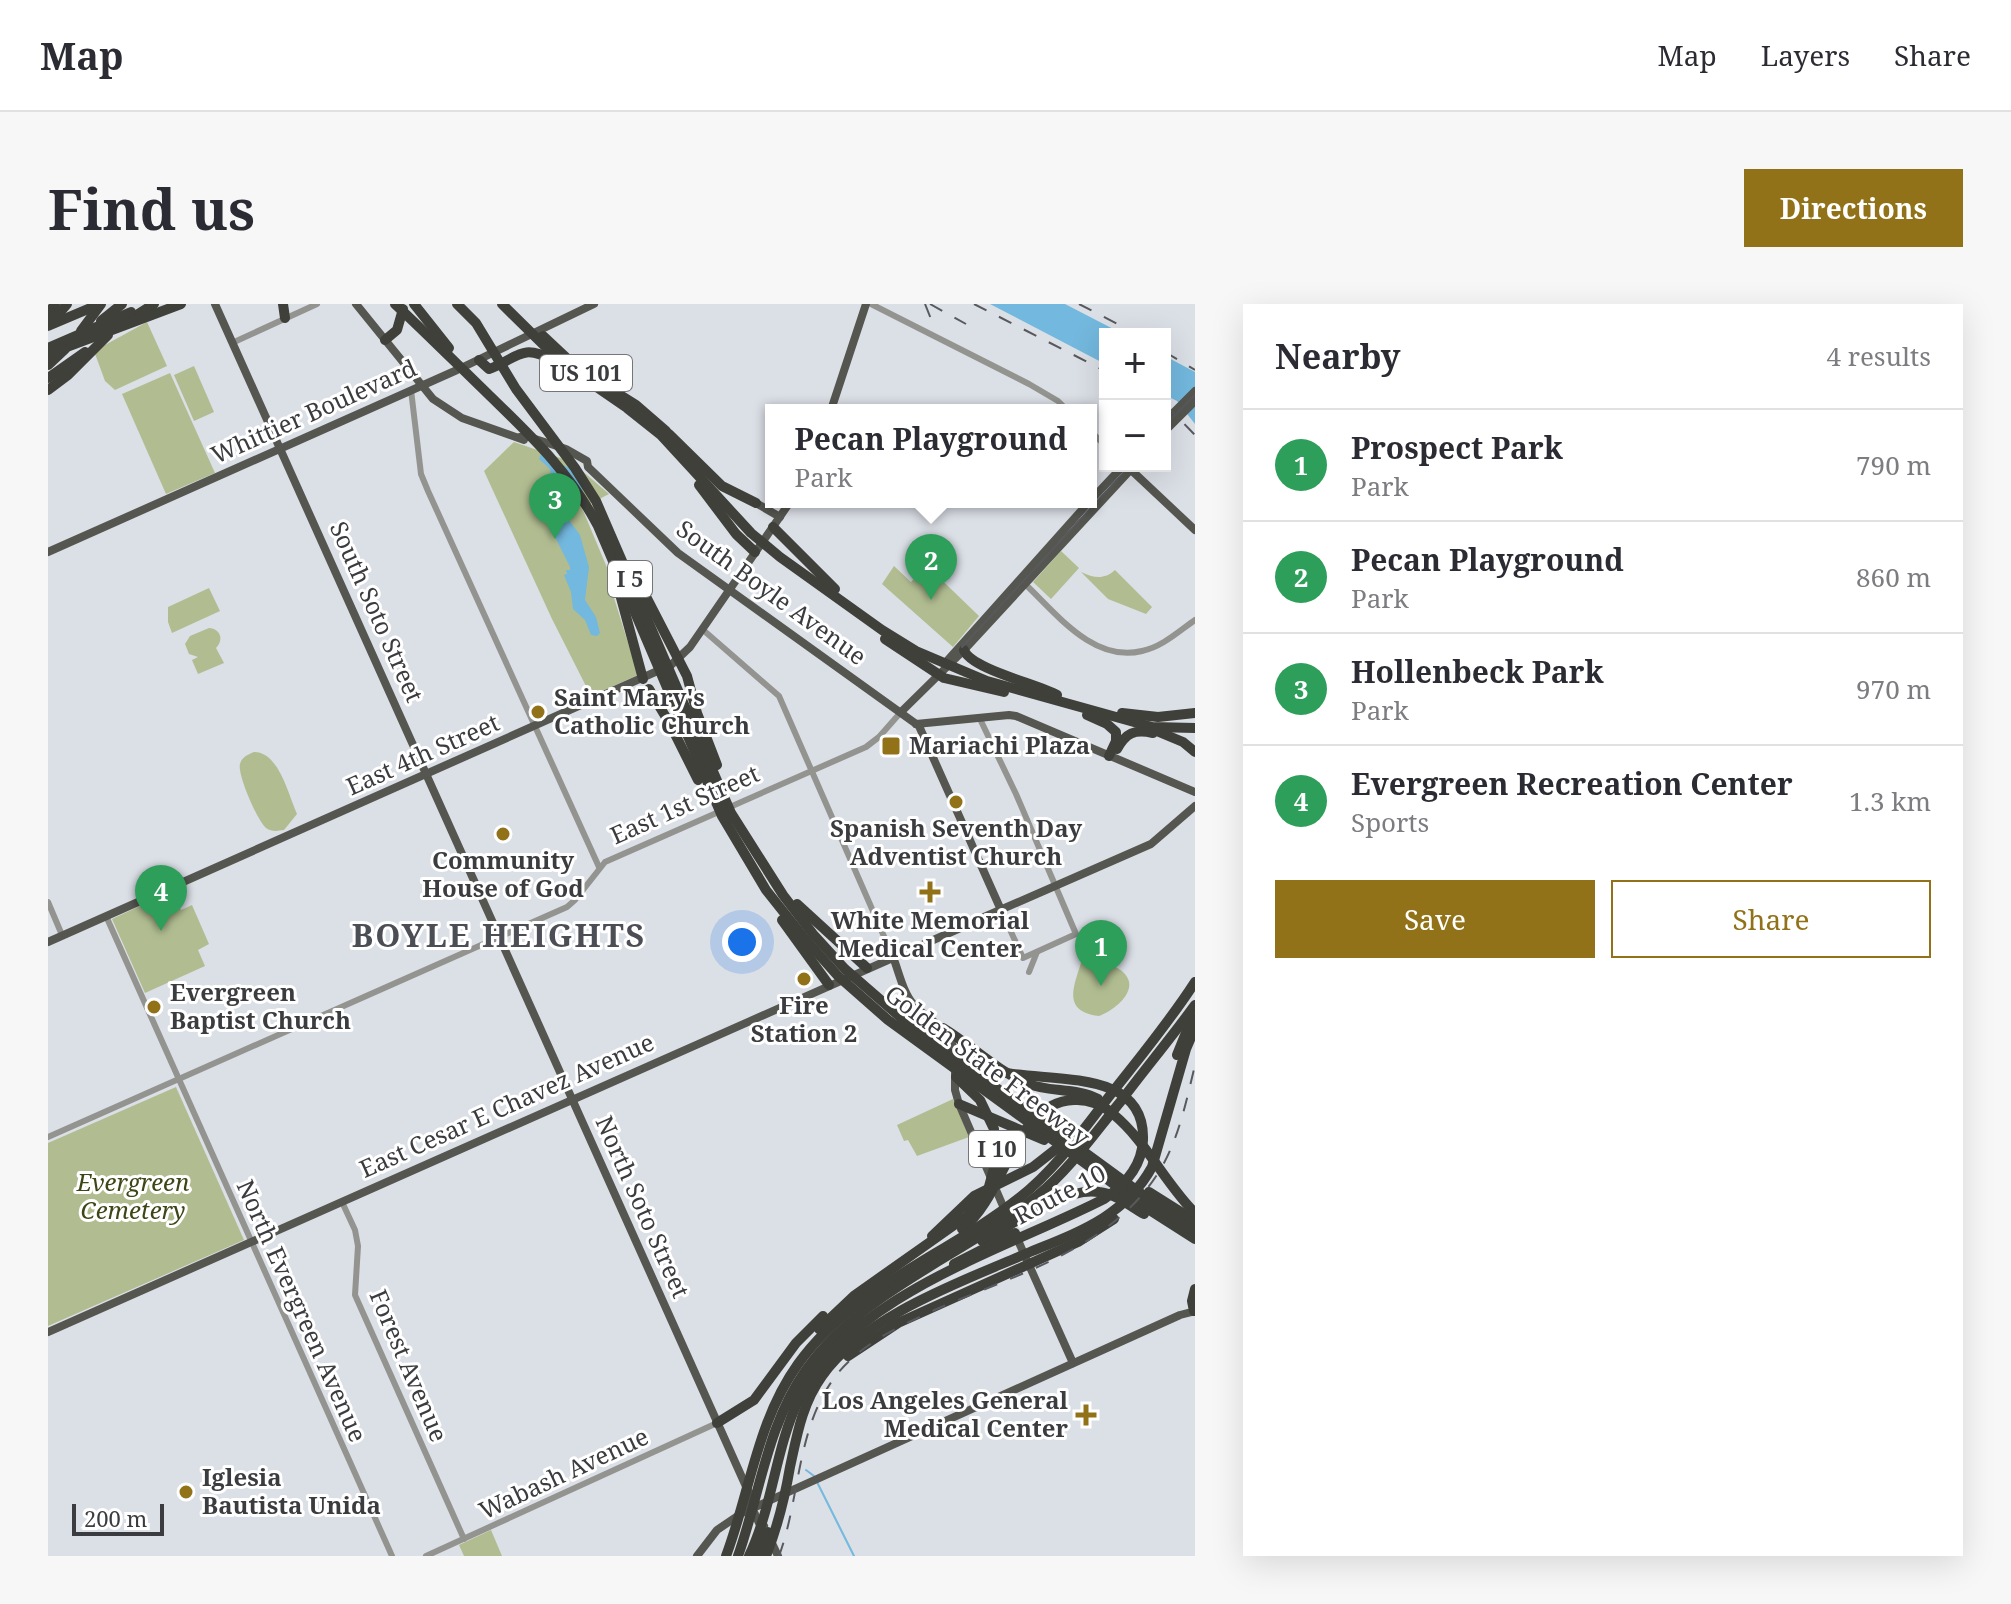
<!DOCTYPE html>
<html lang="en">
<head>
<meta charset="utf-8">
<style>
  :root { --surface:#fff; --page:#f7f7f7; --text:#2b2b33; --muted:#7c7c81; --line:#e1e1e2; --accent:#917218 }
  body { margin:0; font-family:"Noto Serif",serif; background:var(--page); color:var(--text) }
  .controls { position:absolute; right:24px; top:24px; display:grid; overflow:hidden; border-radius:0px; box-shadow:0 8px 32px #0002 }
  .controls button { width:72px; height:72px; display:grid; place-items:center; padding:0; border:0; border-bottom:2px solid var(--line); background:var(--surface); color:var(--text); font:40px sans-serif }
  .scale { position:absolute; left:24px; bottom:20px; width:92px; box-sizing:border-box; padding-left:8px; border:4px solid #3b3c3f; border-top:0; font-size:22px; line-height:28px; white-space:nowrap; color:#3b3c3f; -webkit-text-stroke:6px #fff; paint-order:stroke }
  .you { position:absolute; left:694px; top:638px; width:28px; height:28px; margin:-20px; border:6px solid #fff; border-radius:50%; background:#1a73e8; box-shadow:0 0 0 12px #1a73e833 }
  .badge { display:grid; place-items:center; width:52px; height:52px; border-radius:50%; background:var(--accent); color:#fff; font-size:26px; font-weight:700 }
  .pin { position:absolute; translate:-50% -66px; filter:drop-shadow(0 2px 4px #0008) }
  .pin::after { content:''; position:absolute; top:42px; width:28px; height:24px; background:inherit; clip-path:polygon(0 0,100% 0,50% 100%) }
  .popup { position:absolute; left:717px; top:100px; width:332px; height:104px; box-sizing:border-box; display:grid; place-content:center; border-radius:0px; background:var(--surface); filter:drop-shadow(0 2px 6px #0005); font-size:26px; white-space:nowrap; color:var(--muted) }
  .popup b { font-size:30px; color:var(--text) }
  .popup::after { content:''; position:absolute; left:50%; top:100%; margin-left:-16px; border:16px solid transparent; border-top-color:var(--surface) }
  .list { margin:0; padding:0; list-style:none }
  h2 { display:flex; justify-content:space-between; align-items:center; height:104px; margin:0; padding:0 32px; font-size:34px }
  h2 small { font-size:26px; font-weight:400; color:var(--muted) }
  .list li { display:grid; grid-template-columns:52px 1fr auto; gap:24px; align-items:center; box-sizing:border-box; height:112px; padding:0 32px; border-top:2px solid var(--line) }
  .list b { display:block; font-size:30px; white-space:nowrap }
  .list p { margin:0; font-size:26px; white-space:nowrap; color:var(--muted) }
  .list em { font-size:26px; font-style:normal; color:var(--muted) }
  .actions { display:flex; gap:16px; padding:24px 32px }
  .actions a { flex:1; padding:18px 0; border:2px solid var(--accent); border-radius:0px; text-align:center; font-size:28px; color:var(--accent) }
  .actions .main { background:var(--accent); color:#fff }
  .map { position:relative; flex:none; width:1147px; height:1252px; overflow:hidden; border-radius:0px }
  header { display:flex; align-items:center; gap:48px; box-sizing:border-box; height:112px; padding:0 40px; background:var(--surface); border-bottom:2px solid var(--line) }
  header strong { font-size:38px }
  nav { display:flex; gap:44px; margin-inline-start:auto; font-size:28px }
  .intro { display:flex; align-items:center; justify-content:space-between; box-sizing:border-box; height:192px; padding:0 48px }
  h1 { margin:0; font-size:56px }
  .button { padding:20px 36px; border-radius:0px; background:var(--accent); color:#fff; font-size:28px; font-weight:700 }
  main { display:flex; gap:48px; padding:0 48px }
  aside { flex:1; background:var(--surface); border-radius:0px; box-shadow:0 8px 32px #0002 }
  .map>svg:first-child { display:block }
  .green { fill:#b1bd91 }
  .water { fill:#73b8de }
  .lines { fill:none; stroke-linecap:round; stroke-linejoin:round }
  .stream { stroke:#73b8de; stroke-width:2 }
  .minor { stroke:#939390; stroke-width:6 }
  .major { stroke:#555650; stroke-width:8 }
  .highway { stroke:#3f403a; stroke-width:10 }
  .tram { stroke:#58595d; stroke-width:2 }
  .rail { stroke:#58595d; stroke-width:2; stroke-dasharray:14 14; stroke-linecap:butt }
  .poi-dot { fill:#917218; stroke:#fff; stroke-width:3 }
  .labels { text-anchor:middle; stroke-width:6; stroke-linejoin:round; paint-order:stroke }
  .shield { fill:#fff; stroke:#767679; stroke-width:2 }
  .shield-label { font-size:22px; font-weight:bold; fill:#3b3c3f }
  .street-label { font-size:24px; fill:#3b3c3f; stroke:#fff }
  .poi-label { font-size:24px; font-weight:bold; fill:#3b3c3f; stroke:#fff; text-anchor:start }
  .park-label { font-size:24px; font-style:italic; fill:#3c4616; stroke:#fff }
  .district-label { font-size:32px; font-weight:bold; letter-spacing:2px; fill:#4b4e54; stroke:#fff }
</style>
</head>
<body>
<header>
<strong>Map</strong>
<nav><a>Map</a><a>Layers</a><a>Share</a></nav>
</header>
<div class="intro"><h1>Find us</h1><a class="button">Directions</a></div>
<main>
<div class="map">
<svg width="1147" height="1252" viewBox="0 0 1147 1252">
  <rect width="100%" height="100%" fill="#dbdfe6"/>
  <g class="green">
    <path d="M99,18L119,62L67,86L57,77L46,47Z"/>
    <path d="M146,62L166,108L146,117L126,71Z"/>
    <path d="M122,69L167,169L118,190L74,90Z"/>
    <path d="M466,138L524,158L561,190L534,204L560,266L562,281L590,371L543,392L504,315L436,167Z"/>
    <path d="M1013,247L1031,264L1003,295L985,278Z"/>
    <path d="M878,261L931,312L905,343L834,280L846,262L863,278Z"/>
    <path d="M1067,266L1104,303L1098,310L1060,295L1033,268C1046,274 1056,276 1067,266Z"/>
    <path d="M161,284L172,307L124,329L120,318V303Z"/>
    <path d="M161,324C173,325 176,336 168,344L176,359L150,370L144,356L150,353L141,350L137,340L142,332Z"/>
    <path d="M206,448C231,448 240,490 249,510L236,526C229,527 224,528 218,524C210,518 189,470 192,460C194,453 199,451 206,448Z"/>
    <path d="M124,587L133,606L144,601L161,640L150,646L157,662L97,689L64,615Z"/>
    <path d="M1036,647C1042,651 1047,655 1053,658C1058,661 1066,661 1071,665C1097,682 1068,706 1051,712C1007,707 1032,672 1036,647Z"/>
    <path d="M128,783L196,936L0,1022V839Z"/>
    <path d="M905,795L921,833L869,852L860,836L856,837L849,821Z"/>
    <path d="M443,1226L454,1252H416L411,1241Z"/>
  </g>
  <g class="water">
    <path d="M942,0H1017L1075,30H1057V60Z"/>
    <path d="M1117,52L1147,68V120L1129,97L1117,91Z"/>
    <path d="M493,150L529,168L536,185L522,202L518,212L532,231L541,263L537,296L548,313L552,329L549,332L543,331L537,316L525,305L523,288L516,271L519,270L518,266H522V263L499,217L501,202L510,187L504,178L502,165L491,155Z"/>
  </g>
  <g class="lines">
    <g class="stream">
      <path d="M758,1166L766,1172"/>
      <path d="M769,1178L806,1252"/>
    </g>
    <g class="minor">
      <path d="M823,0L981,80L1010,97L1019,106"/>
      <path d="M184,39L269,0"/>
      <path d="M363,86L373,170L380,187L551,563"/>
      <path d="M1043,128L1057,141"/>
      <path d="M976,279C1008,309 1045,359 1094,347C1114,343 1131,327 1147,316"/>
      <path d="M654,325L731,392L845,653"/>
      <path d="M932,415L968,490L1028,630L975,654L953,606"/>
      <path d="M0,598L14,631"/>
      <path d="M58,612L344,1252"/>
      <path d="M981,668L989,648"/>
      <path d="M0,833L519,603L527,596L557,558L818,443L831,433L853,408"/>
      <path d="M294,898L307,926L310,942L307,991L416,1235"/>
      <path d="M378,1252L669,1119"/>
    </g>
    <g class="major">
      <path d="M167,0L701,1189L699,1193L711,1219L716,1222"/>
      <path d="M308,0L385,95L414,114L476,136"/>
      <path d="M783,106L818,0"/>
      <path d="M1117,117L1147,87"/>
      <path d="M1117,127L1147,97"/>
      <path d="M472,133L478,132L518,145L539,157L540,163L630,249L871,422L953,606"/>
      <path d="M1081,164L1147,226"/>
      <path d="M1043,196L1075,162"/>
      <path d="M708,199L732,213"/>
      <path d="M0,248L409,66L546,0"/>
      <path d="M899,357L1041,198"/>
      <path d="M853,408L916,346L1086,162"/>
      <path d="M868,420L961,411L968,412L1147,488"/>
      <path d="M936,613L1103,540L1147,502"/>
      <path d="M0,638L623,361L642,343L742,198"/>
      <path d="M845,653C851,668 855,689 866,701C885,721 905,722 907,755"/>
      <path d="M907,769V786L911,800L958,909"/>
      <path d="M968,932L1025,1059"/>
      <path d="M0,1028L935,614"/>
      <path d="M722,1235L730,1252"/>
      <path d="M649,1252L669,1226L694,1209L1132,1011L1147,1007"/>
    </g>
    <g class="highway">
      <path d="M235,0L237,14"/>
      <path d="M347,0C378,29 409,60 440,90C484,133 521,167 550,222L674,512L718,586L757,635L790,672L840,716L1100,905L1147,935"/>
      <path d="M366,0L401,44"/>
      <path d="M409,0L428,19L468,85L527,164L548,197L683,509L735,591L765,630L797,665L858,718L1106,899L1147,925"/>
      <path d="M454,0L515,60L579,104L613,131L703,229L732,253L834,326L868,347L939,377L1104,423L1147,424"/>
      <path d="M0,10L7,0"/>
      <path d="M53,17L74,0"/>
      <path d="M2,20L19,0"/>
      <path d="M73,21L106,0"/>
      <path d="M0,22L52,0"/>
      <path d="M33,27L53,0"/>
      <path d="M495,32L527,62"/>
      <path d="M337,36L349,26L355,5"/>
      <path d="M2,43L83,8"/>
      <path d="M0,50L133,0"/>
      <path d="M431,56L441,65C467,56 474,38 503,56"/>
      <path d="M0,61L17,45"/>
      <path d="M0,74L37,48"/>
      <path d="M0,86L20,71L60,31"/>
      <path d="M564,86L588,101L618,127"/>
      <path d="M621,130L674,182L708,199"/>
      <path d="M651,181L688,230L707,248"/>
      <path d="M725,223L787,285"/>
      <path d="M591,279L639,372L649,409L669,461"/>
      <path d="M572,290L595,375"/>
      <path d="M837,335L896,374L956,388"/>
      <path d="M916,346C923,365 989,380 1009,391"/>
      <path d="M601,385L622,420L650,476"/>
      <path d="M1074,409L1110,413L1147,409"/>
      <path d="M1039,411L1059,420L1068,428V437L1061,452"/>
      <path d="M1111,428L1135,438L1147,448"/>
      <path d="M1069,445C1078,429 1086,425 1105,429"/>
      <path d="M749,600L819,664"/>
      <path d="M734,616L781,681"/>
      <path d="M895,724C923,741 948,766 978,779C1001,789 1027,783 1050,795"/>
      <path d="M1129,751L1144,714"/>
      <path d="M911,800L996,836"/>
      <path d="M1101,888L1147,917"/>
      <path d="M914,925C958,892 965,798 1026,796C1040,795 1055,801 1065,810C1098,837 1117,879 1147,909"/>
      <path d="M884,932L926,892L985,863L1017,838"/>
      <path d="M934,937C964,921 1017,882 1051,888C1068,890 1082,902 1096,910"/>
      <path d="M906,960L967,929"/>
      <path d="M1146,1007L1144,997L1147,985"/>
      <path d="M771,1025L807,991L919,912L940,886L948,857L946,825L932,796L908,773"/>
      <path d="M800,1052L850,1019L1030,938L1066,915"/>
      <path d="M669,1119L706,1096L748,1039L775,1012"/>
      <path d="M678,1252C702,1188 709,1117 750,1060C805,983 899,951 971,894C1008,865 1035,826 1063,790C1092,753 1122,717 1147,678"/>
      <path d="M690,1252C712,1190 719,1121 758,1066C815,986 915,952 989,892C1022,865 1046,830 1073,797C1097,765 1123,734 1147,701"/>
      <path d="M701,1252C725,1202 727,1145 751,1095C801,991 958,945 1056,895C1077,881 1094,862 1095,836C1098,750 967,788 921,757"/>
      <path d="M710,1252L720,1228"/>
      <path d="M718,1252C729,1224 737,1193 742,1163C749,1131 754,1100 774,1072C817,1011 915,977 982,948C1031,928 1077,912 1104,863L1138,745L1147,724"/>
    </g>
    <g class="tram">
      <path d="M1117,121L1147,91"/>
      <path d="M914,343L1082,162"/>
    </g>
    <g class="rail">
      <path d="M877,0L883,15V25"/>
      <path d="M882,0L918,20"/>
      <path d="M926,0L1057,67"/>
      <path d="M1031,0L1089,30"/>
      <path d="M1117,48L1147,66"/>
      <path d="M1117,100L1147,131"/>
      <path d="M731,1252C753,1192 748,1121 790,1069C817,1037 854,1021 891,1004C972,969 1071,942 1116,859C1132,829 1139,794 1147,761"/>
    </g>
  </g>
  <g class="poi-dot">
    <circle cx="490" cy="408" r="8"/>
    <rect x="833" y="432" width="20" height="20" rx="4"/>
    <circle cx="908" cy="498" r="8"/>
    <circle cx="455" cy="530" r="8"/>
    <path d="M878 576h8v8h8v8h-8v8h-8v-8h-8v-8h8z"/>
    <circle cx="756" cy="675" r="8"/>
    <circle cx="106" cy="703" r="8"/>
    <path d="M1034 1099h8v8h8v8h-8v8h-8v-8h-8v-8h8z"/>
    <circle cx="138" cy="1188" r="8"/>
  </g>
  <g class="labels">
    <g class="shield">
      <rect x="492" y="51" width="92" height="36" rx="6"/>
      <rect x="560" y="257" width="44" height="36" rx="6"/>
      <rect x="921" y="827" width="56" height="36" rx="6"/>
    </g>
    <g class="shield-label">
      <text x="538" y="77">US 101</text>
      <text x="582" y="283">I 5</text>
      <text x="949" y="853">I 10</text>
    </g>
    <g class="street-label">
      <text transform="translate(266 108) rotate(-24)" y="8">Whittier Boulevard</text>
      <text transform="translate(723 289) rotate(36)" y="8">South Boyle Avenue</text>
      <text transform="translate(328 308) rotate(66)" y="8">South Soto Street</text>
      <text transform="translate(375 451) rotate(-24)" y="8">East 4th Street</text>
      <text transform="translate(637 501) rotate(-24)" y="8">East 1st Street</text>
      <text transform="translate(939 762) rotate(37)" y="8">Golden State Freeway</text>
      <text transform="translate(459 802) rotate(-24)" y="8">East Cesar E Chavez Avenue</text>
      <text transform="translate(1012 891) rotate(-28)" y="8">Route 10</text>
      <text transform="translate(594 903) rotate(66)" y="8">North Soto Street</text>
      <text transform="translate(253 1007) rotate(66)" y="8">North Evergreen Avenue</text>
      <text transform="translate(360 1062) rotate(67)" y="8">Forest Avenue</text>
      <text transform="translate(516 1170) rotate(-25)" y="8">Wabash Avenue</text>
    </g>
    <g class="poi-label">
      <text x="506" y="402">Saint Mary's<tspan x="506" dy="28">Catholic Church</tspan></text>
      <text x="861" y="450">Mariachi Plaza</text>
      <text x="908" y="533" text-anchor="middle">Spanish Seventh Day<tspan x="908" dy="28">Adventist Church</tspan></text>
      <text x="455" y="565" text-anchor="middle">Community<tspan x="455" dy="28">House of God</tspan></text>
      <text x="882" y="625" text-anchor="middle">White Memorial<tspan x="882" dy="28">Medical Center</tspan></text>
      <text x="122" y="697">Evergreen<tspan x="122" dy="28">Baptist Church</tspan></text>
      <text x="756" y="710" text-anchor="middle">Fire<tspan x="756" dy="28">Station 2</tspan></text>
      <text x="1020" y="1105" text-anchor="end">Los Angeles General<tspan x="1020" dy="28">Medical Center</tspan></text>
      <text x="154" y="1182">Iglesia<tspan x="154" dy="28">Bautista Unida</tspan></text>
    </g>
    <g class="park-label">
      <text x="85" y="887">Evergreen<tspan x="85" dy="28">Cemetery</tspan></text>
    </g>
    <g class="district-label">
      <text x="451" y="643">BOYLE HEIGHTS</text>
    </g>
  </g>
</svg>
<div class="controls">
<button>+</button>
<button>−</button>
</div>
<div class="scale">200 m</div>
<div class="you"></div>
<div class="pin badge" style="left:1053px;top:682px;background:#2e9e5b">1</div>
<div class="pin badge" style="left:883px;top:296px;background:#2e9e5b">2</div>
<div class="popup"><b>Pecan Playground</b>Park</div>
<div class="pin badge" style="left:507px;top:235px;background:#2e9e5b">3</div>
<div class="pin badge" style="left:113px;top:627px;background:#2e9e5b">4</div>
</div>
<aside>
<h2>Nearby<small>4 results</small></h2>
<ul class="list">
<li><span class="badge" style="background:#2e9e5b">1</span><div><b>Prospect Park</b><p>Park</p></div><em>790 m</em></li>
<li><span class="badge" style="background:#2e9e5b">2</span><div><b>Pecan Playground</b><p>Park</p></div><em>860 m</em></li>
<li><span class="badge" style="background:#2e9e5b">3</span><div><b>Hollenbeck Park</b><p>Park</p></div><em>970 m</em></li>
<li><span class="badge" style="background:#2e9e5b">4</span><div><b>Evergreen Recreation Center</b><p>Sports</p></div><em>1.3 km</em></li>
</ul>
<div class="actions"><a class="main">Save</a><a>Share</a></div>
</aside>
</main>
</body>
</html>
